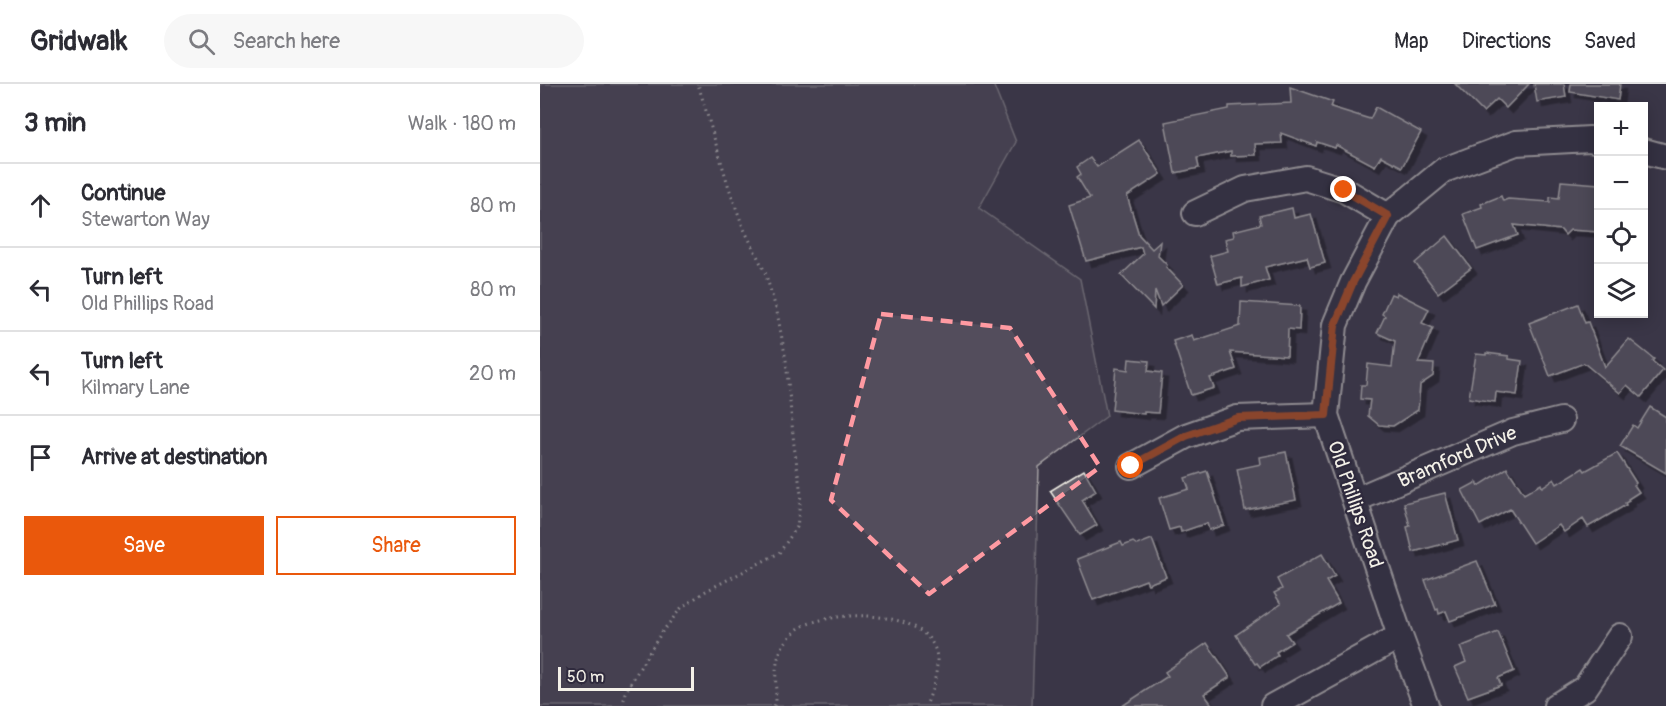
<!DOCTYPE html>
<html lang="en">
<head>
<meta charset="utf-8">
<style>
  :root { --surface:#fff; --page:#f7f7f7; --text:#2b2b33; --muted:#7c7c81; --line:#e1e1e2; --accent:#ea580c }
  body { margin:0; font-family:Pangolin,sans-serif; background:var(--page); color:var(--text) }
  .controls { position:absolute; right:18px; top:18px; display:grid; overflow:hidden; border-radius:0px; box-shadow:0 3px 15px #0003 }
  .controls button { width:54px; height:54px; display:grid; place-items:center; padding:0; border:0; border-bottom:2px solid var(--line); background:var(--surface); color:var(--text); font:30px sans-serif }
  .scale { position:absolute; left:18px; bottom:15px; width:136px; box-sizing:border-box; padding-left:6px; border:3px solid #f4f1e8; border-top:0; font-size:16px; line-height:21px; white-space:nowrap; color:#f4f1e8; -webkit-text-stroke:4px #2f2a3d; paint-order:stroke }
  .stop { position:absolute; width:18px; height:18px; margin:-14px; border:4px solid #ea580c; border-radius:50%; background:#fff }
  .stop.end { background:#ea580c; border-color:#fff; box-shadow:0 2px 6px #0008 }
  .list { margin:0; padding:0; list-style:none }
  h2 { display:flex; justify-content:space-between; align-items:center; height:78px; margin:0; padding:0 24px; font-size:26px }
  h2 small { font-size:20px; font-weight:400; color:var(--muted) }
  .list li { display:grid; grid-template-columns:39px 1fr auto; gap:18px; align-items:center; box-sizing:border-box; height:84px; padding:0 24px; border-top:2px solid var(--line) }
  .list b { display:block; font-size:22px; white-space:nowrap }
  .list p { margin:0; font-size:20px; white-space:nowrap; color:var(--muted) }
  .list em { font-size:20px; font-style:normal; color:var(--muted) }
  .actions { display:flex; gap:12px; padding:18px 24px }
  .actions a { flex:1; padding:14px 0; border:2px solid var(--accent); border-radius:0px; text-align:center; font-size:21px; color:var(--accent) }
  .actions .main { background:var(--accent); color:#fff }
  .icon { flex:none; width:33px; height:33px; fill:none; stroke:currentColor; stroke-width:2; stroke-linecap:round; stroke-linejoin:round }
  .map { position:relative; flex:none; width:1126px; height:622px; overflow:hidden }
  header { display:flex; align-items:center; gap:36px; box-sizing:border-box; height:84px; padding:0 30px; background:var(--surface); border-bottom:2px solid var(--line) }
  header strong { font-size:28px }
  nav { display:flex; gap:33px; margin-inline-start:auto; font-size:21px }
  .search { width:420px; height:54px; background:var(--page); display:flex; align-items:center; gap:15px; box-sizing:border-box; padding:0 21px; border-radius:33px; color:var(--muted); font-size:22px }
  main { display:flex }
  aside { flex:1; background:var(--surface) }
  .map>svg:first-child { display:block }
  .green { fill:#534e5c; stroke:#a4a0a2; stroke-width:1.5 }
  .building { fill:#65616c; stroke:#f4f1e8; stroke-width:1.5; filter:url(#shadow) }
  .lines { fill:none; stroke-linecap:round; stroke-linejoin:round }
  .minor-casing { stroke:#f4f1e8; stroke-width:28 }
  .path { stroke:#f4f1e8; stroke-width:3; stroke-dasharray:1.5 4.5; stroke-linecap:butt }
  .minor { stroke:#2f2a3d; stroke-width:24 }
  .route { stroke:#ea580c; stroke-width:8 }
  .marked { fill:none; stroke:#ff9aa2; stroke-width:4.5; stroke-dasharray:12 8; stroke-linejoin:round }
  .labels { text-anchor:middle; stroke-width:4.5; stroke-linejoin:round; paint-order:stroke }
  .street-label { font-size:20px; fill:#f4f1e8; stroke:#2f2a3d }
</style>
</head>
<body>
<header>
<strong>Gridwalk</strong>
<div class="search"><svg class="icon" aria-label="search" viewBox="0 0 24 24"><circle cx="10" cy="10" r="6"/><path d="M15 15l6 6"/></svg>Search here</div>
<nav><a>Map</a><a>Directions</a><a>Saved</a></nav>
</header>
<main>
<aside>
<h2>3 min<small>Walk · 180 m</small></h2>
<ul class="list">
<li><svg class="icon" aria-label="ahead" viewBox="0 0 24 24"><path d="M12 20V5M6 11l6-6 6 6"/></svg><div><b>Continue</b><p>Stewarton Way</p></div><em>80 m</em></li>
<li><svg class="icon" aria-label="left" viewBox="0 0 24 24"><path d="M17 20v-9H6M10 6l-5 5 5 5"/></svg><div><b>Turn left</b><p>Old Phillips Road</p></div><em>80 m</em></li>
<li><svg class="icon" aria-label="left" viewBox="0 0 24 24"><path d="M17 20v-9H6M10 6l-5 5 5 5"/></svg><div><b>Turn left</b><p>Kilmary Lane</p></div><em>20 m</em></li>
<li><svg class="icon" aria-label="arrive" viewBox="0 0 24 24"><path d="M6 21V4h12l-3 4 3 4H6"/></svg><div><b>Arrive at destination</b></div></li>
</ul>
<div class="actions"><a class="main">Save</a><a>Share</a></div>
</aside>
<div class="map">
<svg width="1126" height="622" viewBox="0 0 1126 622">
  <defs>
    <filter id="shadow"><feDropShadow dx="5.5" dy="5.5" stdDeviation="0" flood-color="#0009"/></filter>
  </defs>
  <rect width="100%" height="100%" fill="#3b3647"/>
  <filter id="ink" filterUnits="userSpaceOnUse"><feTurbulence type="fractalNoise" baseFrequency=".0167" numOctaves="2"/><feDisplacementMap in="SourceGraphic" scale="12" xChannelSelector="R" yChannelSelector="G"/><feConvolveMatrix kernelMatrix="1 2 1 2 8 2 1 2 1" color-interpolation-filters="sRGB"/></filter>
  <g filter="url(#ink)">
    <path class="green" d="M0,0H453L476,58L439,124L540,195L567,332L499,383L492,622H0Z"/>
    <g class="building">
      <path d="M915,0H989L966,24L957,15L943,28Z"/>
      <path d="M994,0H1024L1026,13L997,18Z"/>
      <path d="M1031,0H1080L1078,16L1030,8Z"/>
      <path d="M750,3L793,18L791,23L830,35L836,23L881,48L862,83L841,72L835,82L796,61L795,64L777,58L776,62L741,49L742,59L715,60L716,71L691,72V67L657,74L659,84L635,89L625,38L689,25V22L751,19Z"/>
      <path d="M599,56L621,90L587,112L599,151L612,165L620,158L618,172L627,181L626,183L643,201L621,222L615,206L614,225L581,191L603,170L601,163L546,177L529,121L550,114L537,93L541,90L537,83L550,74L557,83Z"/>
      <path d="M1021,97L1059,100V148L1030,146L1025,151L1021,146L974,141L978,151L937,166L923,130L942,123L941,120L961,112L963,117L968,115L1010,118V113L1019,114Z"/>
      <path d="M752,124L754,134L771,130L785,179L770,183L767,173L725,183L729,196L702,203V194L678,200L670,172L688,167L685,155L694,153L693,147L721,140L719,132Z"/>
      <path d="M907,152L931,184L898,209L875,179Z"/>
      <path d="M857,209L889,225L882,239L893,244L878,279L894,280L893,292L880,301L878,326L853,342L839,341L828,332L830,316L820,315L821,301H826L828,280L852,283L855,257L837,249L845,232L842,230L851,210L856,212Z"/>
      <path d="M701,218L760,222L759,246L748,245L747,272L690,268L696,285L670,294L674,304L651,311L633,257L652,251L654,257L700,242Z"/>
      <path d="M1038,220L1045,239L1048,238L1065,283L1089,255L1114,275L1112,277L1123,286L1101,313L1087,301L1080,309L1044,279L1010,292L989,239Z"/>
      <path d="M946,269L969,272V275L982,277L977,311L956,308L955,318L929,314L936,270L946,271Z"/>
      <path d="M589,275L609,277L608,287L622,289L618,329L604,328V330L572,326L576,284L588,286Z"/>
      <path d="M1110,323L1126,333V389L1080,362L1093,341L1097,344Z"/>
      <path d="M746,368L756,416L705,426L697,385L721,380L720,373Z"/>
      <path d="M1077,369L1096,399L1094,401L1099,408L1088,415L1089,417L1085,419L1086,421L1048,443L1043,435L1024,448L1019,441L992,459L970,425L940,441L922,406L937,398L939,402L967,384L984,410L1001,400L1002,403L1014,395L1017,400L1043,384L1045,387Z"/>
      <path d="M544,386L556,407L542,416L557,441L540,451L510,407Z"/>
      <path d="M667,387L684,441L669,446L667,439L641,448L640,443L629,446L619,414L649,405L645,394Z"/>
      <path d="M905,409L918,456L873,468L867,443L870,442L864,419Z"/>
      <path d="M612,455L626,493L608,500L606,496L553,516L537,475L581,458L583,462L593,458L597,461Z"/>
      <path d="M782,470L795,492L786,497L799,519L746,550L752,558L736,568L738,571L720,583L717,579L715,580L696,551L741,520L734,509L742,505L737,495Z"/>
      <path d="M937,477L955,520L910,537L906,527L899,530L898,525L896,526L885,496Z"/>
      <path d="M958,548L974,587L958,594L961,601L928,613L915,583L926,578L920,563Z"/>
      <path d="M667,559L690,593L664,610L673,622H582L628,592L625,588Z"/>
    </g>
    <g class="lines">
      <g class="minor-casing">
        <g id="minor">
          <path d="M1104,67L1126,73"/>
          <path d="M655,129L705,105L766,94L804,106L848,132"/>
          <path d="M591,382L646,352L697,334L786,331"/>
          <path id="s1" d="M815,416L973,348L1021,336"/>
          <path d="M733,622L860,552"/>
          <path d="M886,622L860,552L786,331L795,241L813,198L848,132L904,86L976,59L1050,55L1058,57"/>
          <path d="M1016,622L1045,604L1080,552"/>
        </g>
      </g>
      <g class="path">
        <path d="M83,622L85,609L105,575L122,548L142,523L166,507L239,469L257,443L261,410L254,361L246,276L237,228L225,188L203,143L189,104L158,0"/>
        <path d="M234,622L236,617C236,597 233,576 245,559C249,554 255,546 261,543C293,526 384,524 396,568C400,584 392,607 386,622"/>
      </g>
      <use href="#minor" class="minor"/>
    </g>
  </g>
  <g class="lines" filter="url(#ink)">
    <path class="route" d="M591,382L646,352L698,334L786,331L795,241L813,198L848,132L804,106"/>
  </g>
  <path d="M0 0H1126V622H0ZM341,230L470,244L560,383L389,510L291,416Z" fill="#3b3647" fill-opacity=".55" fill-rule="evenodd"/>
  <path class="marked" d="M341,230L470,244L560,383L389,510L291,416Z"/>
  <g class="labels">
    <g class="street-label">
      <text dy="7" stroke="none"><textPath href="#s1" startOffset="111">Bramford Drive</textPath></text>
      <text transform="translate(816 420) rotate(71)" y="7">Old Phillips Road</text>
    </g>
  </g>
</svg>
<div class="controls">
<button>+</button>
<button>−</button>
<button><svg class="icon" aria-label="locate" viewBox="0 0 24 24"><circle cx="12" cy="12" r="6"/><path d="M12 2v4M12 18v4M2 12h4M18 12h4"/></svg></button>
<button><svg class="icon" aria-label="layers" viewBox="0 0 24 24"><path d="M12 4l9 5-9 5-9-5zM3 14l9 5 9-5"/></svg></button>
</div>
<div class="scale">50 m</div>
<div class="stop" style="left:591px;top:382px"></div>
<div class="stop end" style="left:804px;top:106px"></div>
</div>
</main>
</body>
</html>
